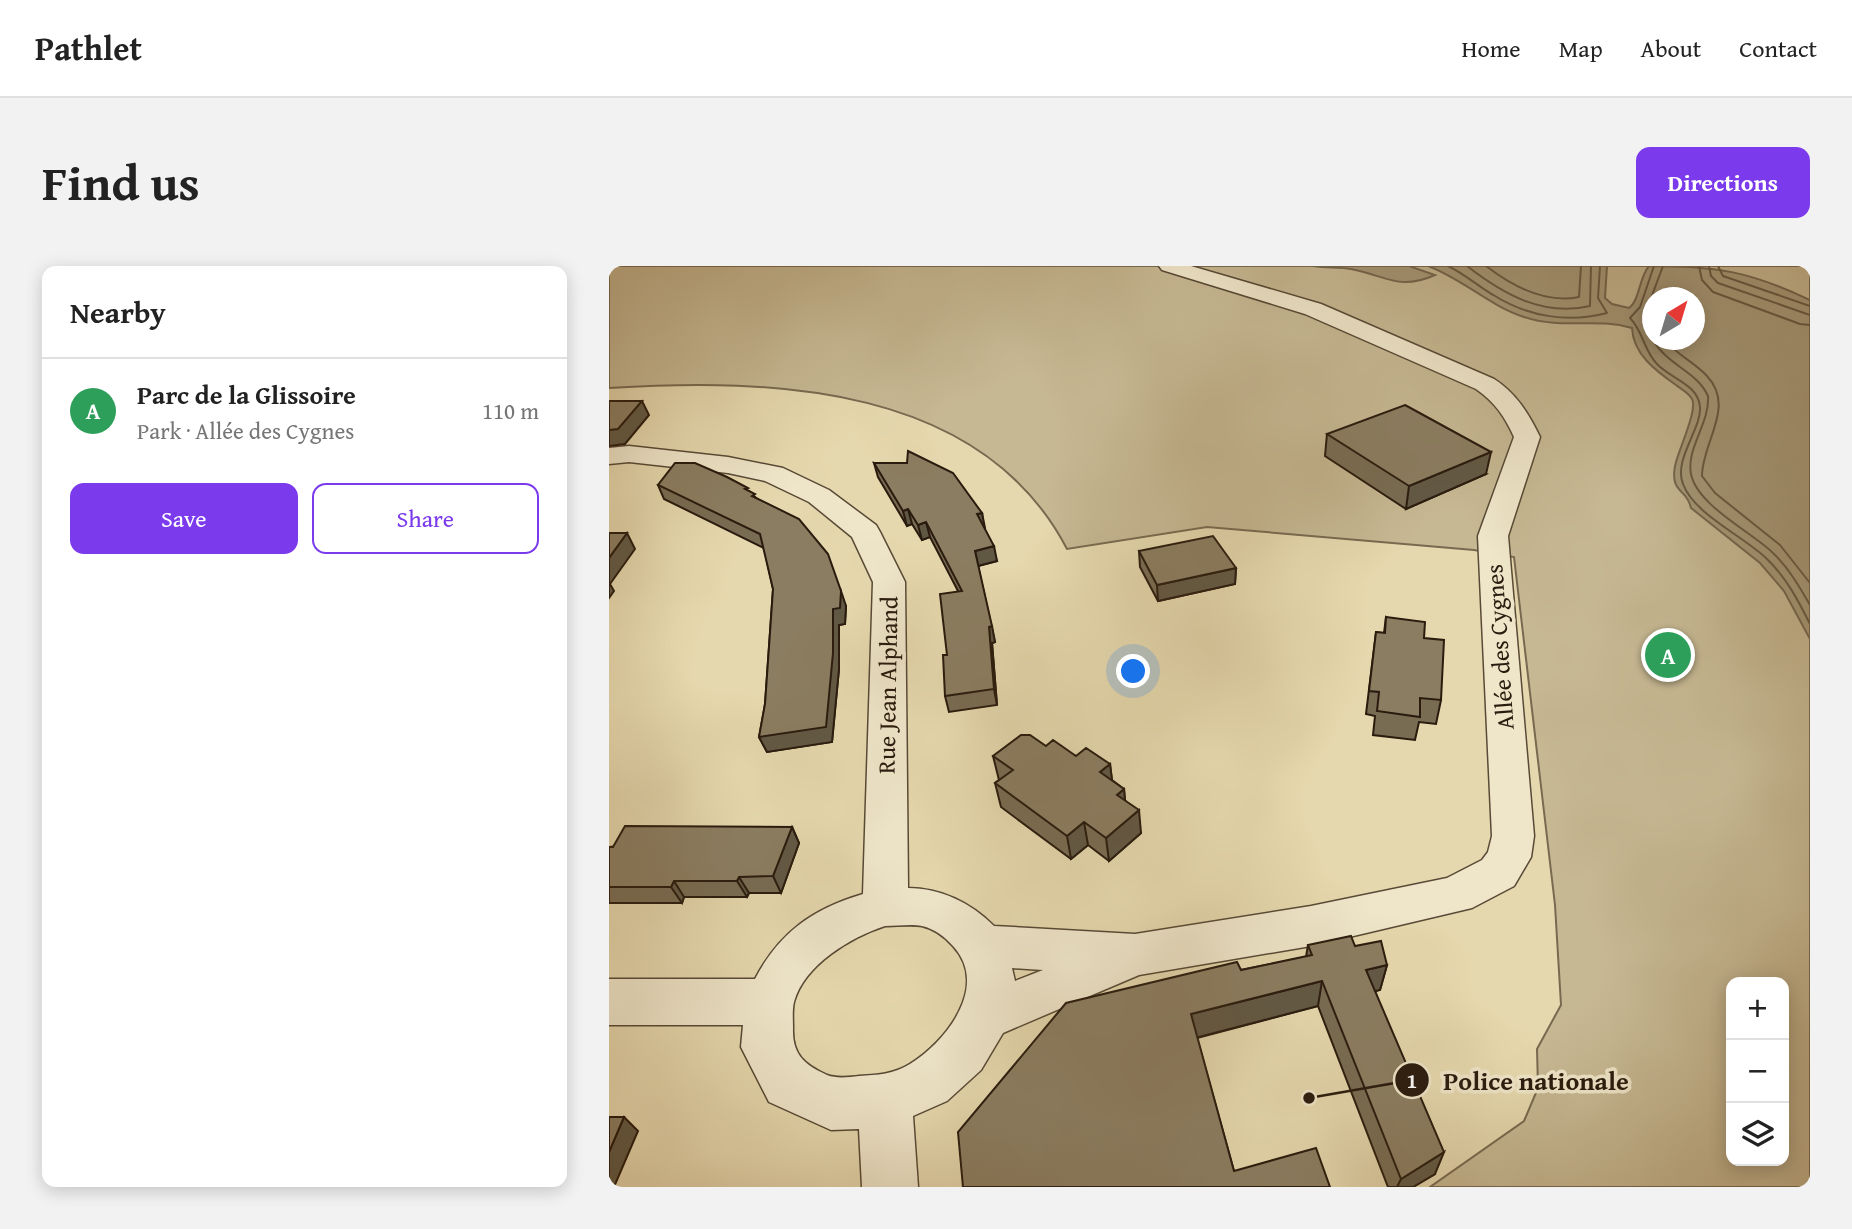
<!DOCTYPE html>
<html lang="en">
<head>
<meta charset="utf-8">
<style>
  :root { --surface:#fff; --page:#f2f2f2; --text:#222; --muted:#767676; --line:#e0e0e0; --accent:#7c3aed }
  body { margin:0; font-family:"Gentium Book Plus",serif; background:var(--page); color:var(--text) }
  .controls { position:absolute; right:21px; bottom:21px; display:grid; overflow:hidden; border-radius:14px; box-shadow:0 4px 18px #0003 }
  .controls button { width:63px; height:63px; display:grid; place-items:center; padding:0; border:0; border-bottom:2px solid var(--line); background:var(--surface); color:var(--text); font:35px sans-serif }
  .compass { position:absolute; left:1033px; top:21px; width:63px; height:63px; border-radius:50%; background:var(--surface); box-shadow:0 4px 18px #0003; rotate:38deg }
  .you { position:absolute; left:525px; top:406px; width:24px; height:24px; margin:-18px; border:5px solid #fff; border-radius:50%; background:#1a73e8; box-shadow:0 0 0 10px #1a73e833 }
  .badge { display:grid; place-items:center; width:46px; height:46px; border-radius:50%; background:var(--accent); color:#fff; font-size:23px; font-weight:700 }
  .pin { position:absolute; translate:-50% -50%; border:4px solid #fff; box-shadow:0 2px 7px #0006 }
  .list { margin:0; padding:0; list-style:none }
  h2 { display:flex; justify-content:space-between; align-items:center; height:91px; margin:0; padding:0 28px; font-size:30px }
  h2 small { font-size:23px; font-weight:400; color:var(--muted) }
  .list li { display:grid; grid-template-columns:46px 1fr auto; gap:21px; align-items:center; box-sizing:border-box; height:105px; padding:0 28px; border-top:2px solid var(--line) }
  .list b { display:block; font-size:26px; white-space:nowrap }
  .list p { margin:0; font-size:23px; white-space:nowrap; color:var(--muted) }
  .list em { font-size:23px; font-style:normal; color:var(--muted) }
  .actions { display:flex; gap:14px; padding:21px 28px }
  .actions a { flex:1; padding:16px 0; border:2px solid var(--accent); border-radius:14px; text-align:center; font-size:24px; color:var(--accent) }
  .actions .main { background:var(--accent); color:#fff }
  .icon { flex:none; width:38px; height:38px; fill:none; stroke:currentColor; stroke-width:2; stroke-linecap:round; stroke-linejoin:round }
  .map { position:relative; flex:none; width:1201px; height:921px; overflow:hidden; border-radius:14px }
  header { display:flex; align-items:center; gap:42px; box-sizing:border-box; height:98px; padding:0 35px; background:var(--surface); border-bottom:2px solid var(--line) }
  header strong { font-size:33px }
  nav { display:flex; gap:38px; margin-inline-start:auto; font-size:24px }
  .intro { display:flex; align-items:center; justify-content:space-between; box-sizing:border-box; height:168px; padding:0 42px }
  h1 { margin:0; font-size:49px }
  .button { padding:18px 32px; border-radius:14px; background:var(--accent); color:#fff; font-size:24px; font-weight:700 }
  main { display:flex; gap:42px; padding:0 42px }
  aside { flex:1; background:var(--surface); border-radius:14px; box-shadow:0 4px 18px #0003 }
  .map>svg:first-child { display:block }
  .green { fill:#c6b893; stroke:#786a50; stroke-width:2; fill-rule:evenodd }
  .water { fill:#a69878; stroke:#74664e; stroke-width:2; fill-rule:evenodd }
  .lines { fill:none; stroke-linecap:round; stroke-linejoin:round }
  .shore { stroke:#685a43; stroke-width:2 }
  .minor-casing { stroke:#584a36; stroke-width:3 }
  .minor { fill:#efe6ca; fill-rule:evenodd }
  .wall { fill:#786c53; stroke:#291b0e; stroke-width:2 }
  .shaded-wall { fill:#615844; stroke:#291b0e; stroke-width:2 }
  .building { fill:#8b7d61; stroke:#291b0e; stroke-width:2 }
  .labels { text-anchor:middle; stroke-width:7; stroke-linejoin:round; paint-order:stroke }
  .street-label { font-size:24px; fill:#291b0e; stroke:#efe6ca }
  .leader { fill:none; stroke:#291b0e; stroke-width:2.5 }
  .callout-dot { fill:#291b0e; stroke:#efe6ca; stroke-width:2.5 }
  .mark-label { font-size:21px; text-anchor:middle; font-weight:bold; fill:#fff }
  .callout-label { font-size:26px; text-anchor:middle; font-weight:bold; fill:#291b0e; stroke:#efe6ca; stroke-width:7; stroke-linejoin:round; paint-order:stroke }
</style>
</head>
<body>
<header>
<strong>Pathlet</strong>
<nav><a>Home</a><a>Map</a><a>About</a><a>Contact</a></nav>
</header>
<div class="intro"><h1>Find us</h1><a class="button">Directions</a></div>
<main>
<aside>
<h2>Nearby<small></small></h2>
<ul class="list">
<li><span class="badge" style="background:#2e9e5b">A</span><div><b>Parc de la Glissoire</b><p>Park · Allée des Cygnes</p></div><em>110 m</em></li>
</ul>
<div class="actions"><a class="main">Save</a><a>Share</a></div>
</aside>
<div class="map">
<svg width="1201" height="921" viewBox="0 0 1201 921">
  <rect width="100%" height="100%" fill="#e6d8ae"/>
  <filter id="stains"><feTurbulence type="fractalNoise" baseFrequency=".00286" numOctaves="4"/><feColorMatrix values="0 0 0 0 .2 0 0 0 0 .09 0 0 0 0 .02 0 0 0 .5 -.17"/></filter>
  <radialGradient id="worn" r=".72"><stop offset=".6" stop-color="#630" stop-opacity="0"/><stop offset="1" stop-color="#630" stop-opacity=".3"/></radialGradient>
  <path class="green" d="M0,0H1201V921H821L915,855L929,822L928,783L952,739L946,639L905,291L865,284L598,261L458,283C372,118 163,112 0,122ZM1044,32H1086V74H1044ZM1122,716H1175V895H1122Z"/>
  <g class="water">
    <path d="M704,0H800L826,9C790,25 778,10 742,3C730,1 717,2 704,0Z"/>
    <path d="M819,0H998L996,32L1003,38L1020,42C1031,34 1030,11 1040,0C1107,0 1140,5 1201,34V373L1175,325L1151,297L1082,242C1078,222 1061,228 1066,200C1069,185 1089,144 1083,133C1080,127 1072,123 1067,119C1047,105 1024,88 1023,62C986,51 954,64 915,51C879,39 854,13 819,0ZM1044,32H1086V74H1044Z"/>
  </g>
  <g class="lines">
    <g class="shore">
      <path d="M839,0C856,8 870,21 886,30C920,51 960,57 998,47L989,32L991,0"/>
      <path d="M858,0C894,28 934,51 981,40L982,0"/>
      <path d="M877,0C903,20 936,38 970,31L972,0"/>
      <path d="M1045,0L1031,41L1021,52C1034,65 1035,85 1048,98C1062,113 1089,118 1091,141C1093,162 1064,194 1074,218C1085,248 1134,270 1157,292C1177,311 1189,334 1201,358"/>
      <path d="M1090,0L1093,14L1104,26L1191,58L1201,59"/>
      <path d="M1100,0L1102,10L1109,17L1201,49"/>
      <path d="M1109,0L1114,10L1201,40"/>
      <path d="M1044,73L1035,51L1054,0"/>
      <path d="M1044,74C1059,100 1088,105 1099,130C1101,157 1077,182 1082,208C1088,239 1142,266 1163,286C1179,301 1190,320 1201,339"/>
      <path d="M1056,74C1068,89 1085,96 1098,110C1127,141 1093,176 1093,210L1106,227L1171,279L1201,317"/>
    </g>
    <g class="minor-casing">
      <path id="minor" d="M550,0H582L712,38L885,113C907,127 920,148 931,171L899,270L925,570L922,591L905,620L863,642L702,680L530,709L394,767L372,804L338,835L304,850L309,921H253L250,863L222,864L160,836L132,781L134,759H0V713H146C170,667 203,643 254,628L264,316L243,271L200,236L156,215L119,207L20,196L0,198V182L20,180L119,191L174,202L220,224L267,259L271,266L296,316L299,622C332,622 362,637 385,660L526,668L702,640L838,612L873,594L879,586L883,570L869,270L905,171C896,151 886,136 867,123L696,48L553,4ZM276,660C288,660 302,658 313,660C326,663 336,671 344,680C381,720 337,776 301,798C285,808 268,809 250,810C240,811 228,813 218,809C196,799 183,789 184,762C184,754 183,744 185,736C195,699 242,671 276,660ZM403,702L434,704L406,715Z"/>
    </g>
    <use href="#minor" class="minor"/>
  </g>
  <g class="wall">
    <path d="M718,168L877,208L797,243L716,190Z"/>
    <path d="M265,197L373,247L375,262L388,295L369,300L386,376L383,377L388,439L340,446L336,430L338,389L349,325L321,271L313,274L303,258L298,260L269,211Z"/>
    <path d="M49,219L140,225L148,233L237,340L236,358L230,359V403L223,476L158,486L150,471L156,438L164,323L155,282L55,233Z"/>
    <path d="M530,285L627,302L626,318L549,335L531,301Z"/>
    <path d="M777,351L815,372L832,434L827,458L810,456L806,474L764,469L766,450L757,448L767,366L775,367Z"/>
    <path d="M437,480L467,490L501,498L503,514L515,523L516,534L532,567L500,595L479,579L462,593L392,541L386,517L390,514L384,490Z"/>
    <path d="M183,561L190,577L172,627H140L138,631H75L73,637H0V581Z"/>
    <path d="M699,679L746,680L778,699L771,724L766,725L826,908L804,921H779L709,740L588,772L625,905L354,921L632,704L697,691Z"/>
  </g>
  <g class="shaded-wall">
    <path d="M33,135L40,149L16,178L0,180V164Z"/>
    <path d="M882,186L877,208L797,243L800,220Z"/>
    <path d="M299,243L303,258L298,260L294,245Z"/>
    <path d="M373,247L376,262L371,263L368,248Z"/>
    <path d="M317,256L321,271L313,274L309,259Z"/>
    <path d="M18,267L26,283L1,318L5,325L0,332V292Z"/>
    <path d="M385,280L388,295L369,300L366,285Z"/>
    <path d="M627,302L626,318L549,335L548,319Z"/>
    <path d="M232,325L237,340L236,358L230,359V403L223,476L158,486L150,471L224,343Z"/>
    <path d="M383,360L386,376L383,377L388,439L385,423L380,361Z"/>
    <path d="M501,498L504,522L491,506Z"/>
    <path d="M515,523L517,546L508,529Z"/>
    <path d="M530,544L532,567L500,595L497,572Z"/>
    <path d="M475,556L479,579L462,593L458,570Z"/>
    <path d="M183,561L190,577L172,627L164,610Z"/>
    <path d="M130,611L140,627L138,631L128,615Z"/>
    <path d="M65,615L75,631L73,637L62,621Z"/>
    <path d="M778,699L771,724L751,729L757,704Z"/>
    <path d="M713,715L709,740L582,773V748Z"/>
    <path d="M15,851L29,865L5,921H0V886Z"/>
    <path d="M835,886L826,908L804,921H788L792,913Z"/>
  </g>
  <g class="building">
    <path d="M0,135H33L9,163L0,164Z"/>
    <path d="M796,139L882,186L800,220L718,168Z"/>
    <path d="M299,185L344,207L373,247L368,248L385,280L366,285L383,360L380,361L385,423L336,430L334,389H338L331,328L353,325L317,256L309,259L299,243L294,245L265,197H298Z"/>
    <path d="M66,197H86L118,211L139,222L136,223L146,228L143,230L190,253L219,288L232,325L231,342L224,343V387L217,461L150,471L156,438L164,323L151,268L49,219Z"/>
    <path d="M0,267H18L0,292Z"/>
    <path d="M604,270L627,302L548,319L530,285Z"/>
    <path d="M777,351L816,356L815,372L835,374L832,434L811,432V451L768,445L770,426L760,425L767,366L776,367Z"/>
    <path d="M412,469H421L437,480L444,474L467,490L477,482L501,498L491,506L515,523L508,529L530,544L497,572L475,556L458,570L386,517L404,504L384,490Z"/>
    <path d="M16,560L183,561L164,610L130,611L128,615H65L62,621H0V581H4Z"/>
    <path d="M742,670L746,680L772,675L778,699L757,704L835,886L792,913L713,715L582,748L625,905L707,882L721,921H354L349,866L457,737L628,696L632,704L703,689L699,679Z"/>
    <path d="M0,851H15L0,886Z"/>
  </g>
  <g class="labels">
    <g class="street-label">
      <text transform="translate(891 381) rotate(-94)" y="8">Allée des Cygnes</text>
      <text transform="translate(279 419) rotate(-89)" y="8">Rue Jean Alphand</text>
    </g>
  </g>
  <path class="leader" d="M700 832L803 814"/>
  <g class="callout-dot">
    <circle cx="700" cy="832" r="7"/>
    <circle cx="803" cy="814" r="18"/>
  </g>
  <g class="mark-label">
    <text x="803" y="822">1</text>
  </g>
  <g class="callout-label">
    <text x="927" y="824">Police nationale</text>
  </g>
  <rect width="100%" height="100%" filter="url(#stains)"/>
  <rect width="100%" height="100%" fill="url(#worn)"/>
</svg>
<div class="controls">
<button>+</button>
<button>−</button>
<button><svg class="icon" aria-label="layers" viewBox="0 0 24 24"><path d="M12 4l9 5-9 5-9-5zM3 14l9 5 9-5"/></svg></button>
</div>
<svg class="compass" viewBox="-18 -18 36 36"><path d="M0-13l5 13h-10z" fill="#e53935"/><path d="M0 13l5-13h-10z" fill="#767676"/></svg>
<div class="you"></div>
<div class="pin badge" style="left:1059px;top:389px;background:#2e9e5b">A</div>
</div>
</main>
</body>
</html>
